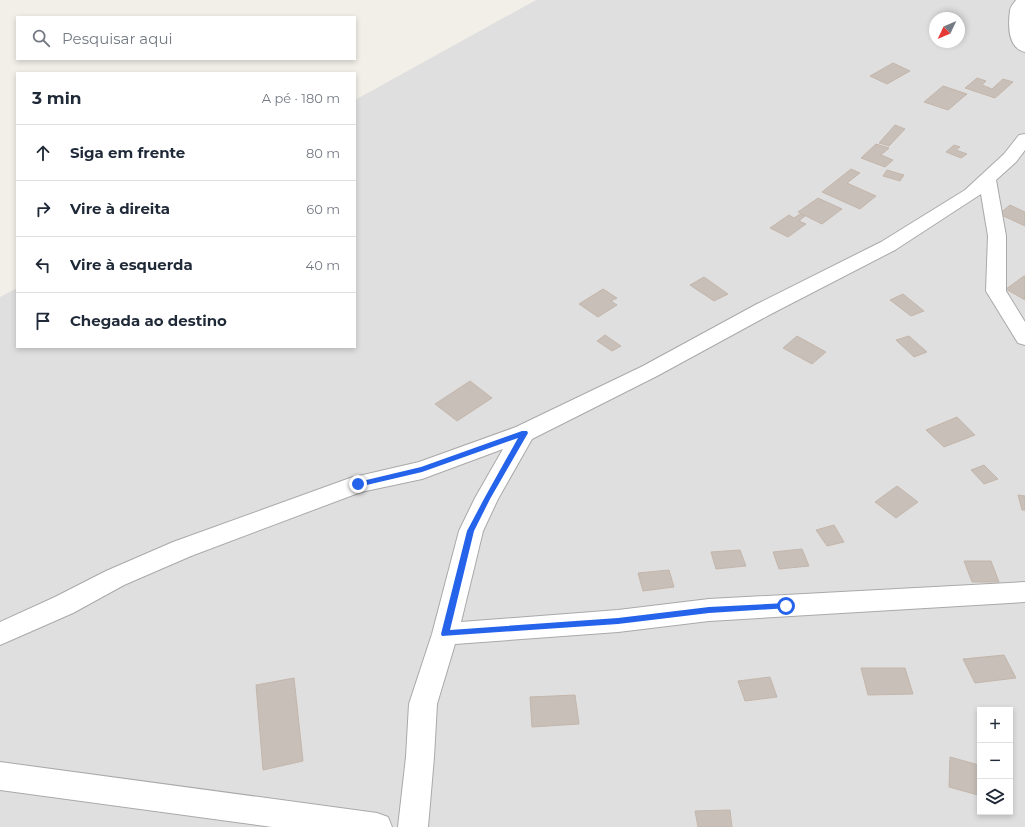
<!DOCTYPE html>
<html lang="pt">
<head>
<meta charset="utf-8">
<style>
  :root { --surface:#fff; --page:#f6f6f7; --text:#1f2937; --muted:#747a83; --line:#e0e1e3 }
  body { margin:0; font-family:Montserrat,sans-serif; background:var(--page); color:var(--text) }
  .controls { position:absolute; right:12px; bottom:12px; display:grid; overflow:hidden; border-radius:0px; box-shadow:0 2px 6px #0003 }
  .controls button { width:36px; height:36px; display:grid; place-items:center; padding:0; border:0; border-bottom:1px solid var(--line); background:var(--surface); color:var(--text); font:20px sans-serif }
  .compass { position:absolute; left:929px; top:12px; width:36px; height:36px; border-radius:50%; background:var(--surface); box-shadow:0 2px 6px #0003; rotate:226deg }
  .stop { position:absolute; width:12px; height:12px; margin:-9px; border:3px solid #2563eb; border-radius:50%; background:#fff }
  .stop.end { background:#2563eb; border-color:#fff; box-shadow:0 1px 4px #0008 }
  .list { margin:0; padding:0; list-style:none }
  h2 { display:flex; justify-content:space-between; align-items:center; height:52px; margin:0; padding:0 16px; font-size:17px }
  h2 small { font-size:13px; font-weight:400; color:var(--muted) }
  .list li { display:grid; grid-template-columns:26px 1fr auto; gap:12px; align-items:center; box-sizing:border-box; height:56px; padding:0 16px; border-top:1px solid var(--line) }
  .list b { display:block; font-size:15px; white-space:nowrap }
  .list em { font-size:13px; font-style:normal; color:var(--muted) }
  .icon { flex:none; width:22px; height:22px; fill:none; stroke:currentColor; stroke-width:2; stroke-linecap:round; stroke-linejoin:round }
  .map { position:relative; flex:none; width:1025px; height:827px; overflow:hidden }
  .search { position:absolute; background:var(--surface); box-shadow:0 2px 6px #0003; left:16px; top:16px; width:340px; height:44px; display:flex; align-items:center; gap:10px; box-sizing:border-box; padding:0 14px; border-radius:0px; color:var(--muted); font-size:15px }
  .panel { position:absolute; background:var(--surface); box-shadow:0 2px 6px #0003; left:16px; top:72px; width:340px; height:276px; border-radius:0px }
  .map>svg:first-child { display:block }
  .residential { fill:#e0dfdf; fill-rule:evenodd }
  .building { fill:#c7bfb8; stroke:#c4b6ab }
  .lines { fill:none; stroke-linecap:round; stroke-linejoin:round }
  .street-casing { stroke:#a9a9a9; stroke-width:2 }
  .street { fill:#fff; fill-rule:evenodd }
  .route { fill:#2563eb }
</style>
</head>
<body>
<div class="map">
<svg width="1025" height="827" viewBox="0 0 1025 827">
  <rect width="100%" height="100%" fill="#f2efe9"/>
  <path class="residential" d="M536,0H1025V827H0V297L17,288V347H355V100ZM935,18H959V42H935ZM980,710H1010V812H980Z"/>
  <g class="building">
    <path d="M893,63L910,71L887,84L870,76Z"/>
    <path d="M977,78L986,81L982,85L992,89L1003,79L1013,82L995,98L965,88Z"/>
    <path d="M943,86L967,94L948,110L924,102Z"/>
    <path d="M895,125L905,129L889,146L879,143Z"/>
    <path d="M876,144L889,148L881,155L893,160L885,167L861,158Z"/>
    <path d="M954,145L960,147L956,150L967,154L961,158L946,152Z"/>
    <path d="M851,169L860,173L847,183L876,196L860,209L822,192Z"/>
    <path d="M887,170L904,175L900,181L883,176Z"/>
    <path d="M818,198L842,209L822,224L798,212Z"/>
    <path d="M1010,205L1025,212V226L999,214Z"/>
    <path d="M800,214L805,216L799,221L806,224L788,237L770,228L789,215L794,218Z"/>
    <path d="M1024,276H1025V300L1006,289Z"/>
    <path d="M704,277L728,294L714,301L690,285Z"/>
    <path d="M603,289L617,298L611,301L617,305L598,317L579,304Z"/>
    <path d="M903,294L924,311L911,316L890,300Z"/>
    <path d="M605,335L621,346L612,351L597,341Z"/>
    <path d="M797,336L826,352L812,364L783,348Z"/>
    <path d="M909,336L927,352L914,357L896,340Z"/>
    <path d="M470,381L492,398L457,421L435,404Z"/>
    <path d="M957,417L975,435L944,447L926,430Z"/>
    <path d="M984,465L998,479L984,484L971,470Z"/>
    <path d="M897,486L918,502L896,518L875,502Z"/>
    <path d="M1018,495L1025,496V510H1022Z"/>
    <path d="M834,525L844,542L827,546L816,530Z"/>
    <path d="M802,549L809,566L779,569L773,552Z"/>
    <path d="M740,550L746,566L716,569L711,552Z"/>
    <path d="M964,561H991L999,582H972Z"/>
    <path d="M669,570L674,587L643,591L638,573Z"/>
    <path d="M1004,655L1016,678L975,683L963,659Z"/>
    <path d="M861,668H905L913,694L868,695Z"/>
    <path d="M770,677L777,697L745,701L738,681Z"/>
    <path d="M294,678L303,761L263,770L256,685Z"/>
    <path d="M575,695L579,724L532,727L530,697Z"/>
    <path d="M950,757L979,765L978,795L949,787Z"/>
    <path d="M730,810L732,827H698L695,811Z"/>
  </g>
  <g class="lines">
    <g class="street-casing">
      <g id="street">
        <path d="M1016,0H1025V52C1008,48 1008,26 1010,11C1010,7 1014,3 1016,0Z"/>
        <path d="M1025,134V150L1016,162L996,180L1006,236V291L1025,322V345L1018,343L986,291L988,236L981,194L895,250L771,314L657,376L532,439L498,499L483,531L461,622L618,610L709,599L1025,582V602L709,621L618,632L455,644L437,704L434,757L428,827H398L406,757L409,704L432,634L459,531L475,498L503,449L422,479L361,492L191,556L124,585L73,613L0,645V622L55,597L106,571L173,542L350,478L419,462L516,427L643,366L757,304L881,242L965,190L1004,154L1019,135Z"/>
        <path d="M0,762L377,813L388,817L392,827H272L0,790Z"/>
      </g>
    </g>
    <use href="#street" class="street"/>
  </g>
  <path class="route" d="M522,431H527L528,433L490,499L474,531L450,630L618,618L709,607L786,603L790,606L789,608L709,613L618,624L442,636L441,634L467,531L485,497L518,438L422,472L358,487L355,484L358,482L421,467Z"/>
</svg>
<div class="controls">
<button>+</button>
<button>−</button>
<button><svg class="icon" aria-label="layers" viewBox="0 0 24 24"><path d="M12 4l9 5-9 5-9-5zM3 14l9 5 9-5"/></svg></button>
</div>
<svg class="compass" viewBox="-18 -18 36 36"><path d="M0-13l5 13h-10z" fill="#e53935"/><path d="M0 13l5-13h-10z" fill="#747a83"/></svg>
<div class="stop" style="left:786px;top:606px"></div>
<div class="stop end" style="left:358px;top:484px"></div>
<div class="search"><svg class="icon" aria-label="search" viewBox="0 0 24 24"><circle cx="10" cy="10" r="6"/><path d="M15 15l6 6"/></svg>Pesquisar aqui</div>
<section class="panel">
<h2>3 min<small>A pé · 180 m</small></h2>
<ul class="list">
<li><svg class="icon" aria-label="ahead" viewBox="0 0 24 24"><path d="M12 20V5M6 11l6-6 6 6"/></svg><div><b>Siga em frente</b></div><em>80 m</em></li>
<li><svg class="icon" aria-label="right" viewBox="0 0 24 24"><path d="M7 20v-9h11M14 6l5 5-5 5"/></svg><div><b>Vire à direita</b></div><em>60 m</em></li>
<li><svg class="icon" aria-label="left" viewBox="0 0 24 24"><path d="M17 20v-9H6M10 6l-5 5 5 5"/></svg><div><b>Vire à esquerda</b></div><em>40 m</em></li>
<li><svg class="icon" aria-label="arrive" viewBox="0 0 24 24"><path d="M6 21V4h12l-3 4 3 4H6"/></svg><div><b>Chegada ao destino</b></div></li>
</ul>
</section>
</div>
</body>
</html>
